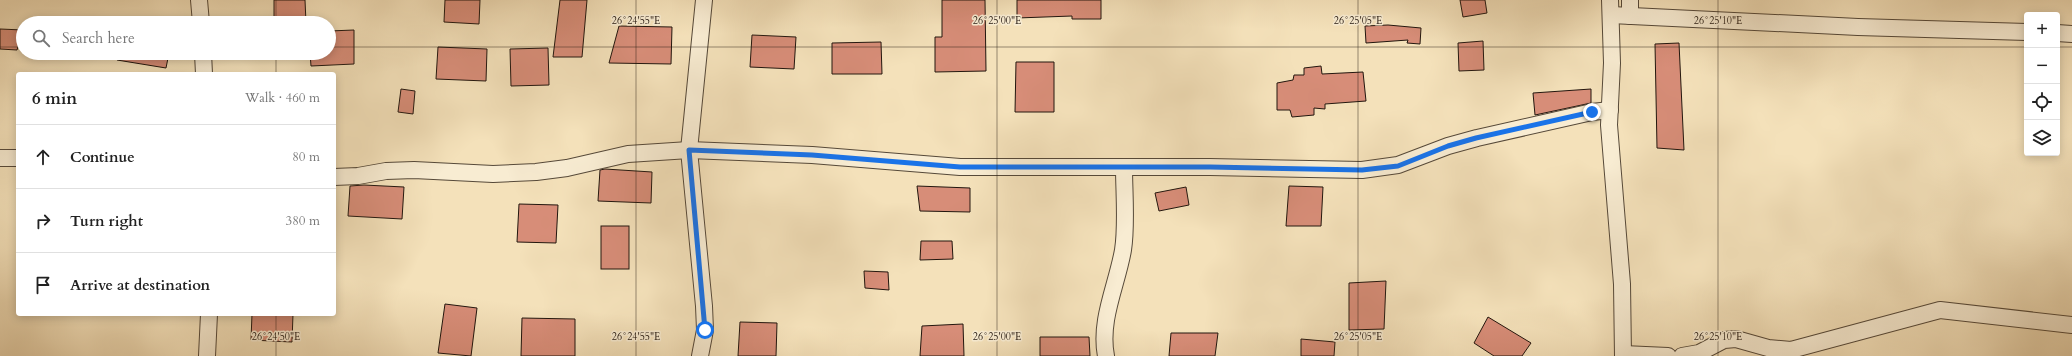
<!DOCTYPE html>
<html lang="en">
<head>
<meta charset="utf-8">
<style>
  :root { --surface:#fff; --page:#f6f6f6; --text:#222; --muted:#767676; --line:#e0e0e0 }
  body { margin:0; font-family:Cardo,serif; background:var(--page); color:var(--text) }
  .controls { position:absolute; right:12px; top:12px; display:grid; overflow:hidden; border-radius:4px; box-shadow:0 2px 10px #0003 }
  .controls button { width:36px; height:36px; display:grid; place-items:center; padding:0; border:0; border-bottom:1px solid var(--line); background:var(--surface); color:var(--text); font:20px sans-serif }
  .stop { position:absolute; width:12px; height:12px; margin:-9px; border:3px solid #1a73e8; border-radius:50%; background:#fff }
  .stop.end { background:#1a73e8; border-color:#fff; box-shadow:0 1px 4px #0008 }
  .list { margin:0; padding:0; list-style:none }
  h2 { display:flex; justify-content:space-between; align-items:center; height:52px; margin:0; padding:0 16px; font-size:17px }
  h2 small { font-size:13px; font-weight:400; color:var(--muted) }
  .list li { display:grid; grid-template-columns:26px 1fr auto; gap:12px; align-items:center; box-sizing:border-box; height:64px; padding:0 16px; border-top:1px solid var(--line) }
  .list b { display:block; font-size:15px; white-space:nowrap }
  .list em { font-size:13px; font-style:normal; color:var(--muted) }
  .icon { flex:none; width:22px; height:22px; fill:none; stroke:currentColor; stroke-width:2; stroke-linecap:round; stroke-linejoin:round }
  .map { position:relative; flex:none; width:2072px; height:356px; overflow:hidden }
  .search { position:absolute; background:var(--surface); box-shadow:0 2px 10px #0003; left:16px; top:16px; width:320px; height:44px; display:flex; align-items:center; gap:10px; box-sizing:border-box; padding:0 14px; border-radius:22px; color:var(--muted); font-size:15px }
  .panel { position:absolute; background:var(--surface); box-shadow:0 2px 10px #0003; left:16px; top:72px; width:320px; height:244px; border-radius:4px }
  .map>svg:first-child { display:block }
  .building { fill:#d78d78; stroke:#22160e }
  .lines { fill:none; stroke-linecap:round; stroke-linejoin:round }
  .street-casing { stroke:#564939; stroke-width:18 }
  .street { stroke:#f8ecd2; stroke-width:16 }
  .route { stroke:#1a73e8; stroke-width:5 }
  .ticks { fill:none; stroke:#22160e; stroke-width:1; stroke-opacity:0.45 }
  .ticks-label { font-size:10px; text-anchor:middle; fill:#22160e; stroke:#f8ecd2; stroke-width:3; stroke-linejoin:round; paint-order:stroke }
</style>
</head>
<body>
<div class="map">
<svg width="2072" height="356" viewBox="0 0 2072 356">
  <rect width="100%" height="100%" fill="#f4e1ba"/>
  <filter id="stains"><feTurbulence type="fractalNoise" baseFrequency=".005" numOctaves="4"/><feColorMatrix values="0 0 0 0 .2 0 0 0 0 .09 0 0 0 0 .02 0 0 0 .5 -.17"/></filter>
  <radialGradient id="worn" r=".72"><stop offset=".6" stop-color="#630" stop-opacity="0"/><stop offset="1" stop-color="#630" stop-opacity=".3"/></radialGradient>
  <g class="building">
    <path d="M274,0H305L306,23H274Z"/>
    <path d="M445,0H480L479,24L444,22Z"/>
    <path d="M560,0H587L582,57H553Z"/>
    <path d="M942,0H985L986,71L935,72V37H942Z"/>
    <path d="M1017,0H1101V19H1072V16L1017,18Z"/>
    <path d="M1460,0H1485L1487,13L1463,17Z"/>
    <path d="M1388,25L1421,28L1420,44L1407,43L1408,40L1366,43L1365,26Z"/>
    <path d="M619,26L672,27L671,64L609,63Z"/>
    <path d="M0,29L23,30L17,50L0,49Z"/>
    <path d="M354,30V64L311,66L310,53H329V31Z"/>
    <path d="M752,35L796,37L794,69L750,67Z"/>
    <path d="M1483,41L1484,70L1459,71L1458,43Z"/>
    <path d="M881,42L882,74H832V43Z"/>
    <path d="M1679,43L1684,150L1657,148L1655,44Z"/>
    <path d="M438,47L487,49L486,81L436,79Z"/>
    <path d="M548,48L549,85L511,86L510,49Z"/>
    <path d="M118,53H169L166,68L117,60Z"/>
    <path d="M1016,62H1054V112H1015Z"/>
    <path d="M1321,66L1322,74L1363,72L1366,101L1325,104V109L1314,108V115L1292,117L1290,110H1277V83L1293,80L1294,75H1304V68Z"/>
    <path d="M401,89L415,91L413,114L398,112Z"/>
    <path d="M1591,89V103L1535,115L1533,93Z"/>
    <path d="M605,169L652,172L651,203L598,201L600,170Z"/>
    <path d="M364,185L404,187L402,219L348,216L350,186Z"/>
    <path d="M917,186L970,188V212L920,211Z"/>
    <path d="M1289,186L1323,187L1321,226H1286Z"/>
    <path d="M1186,187L1189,205L1159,211L1155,193Z"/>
    <path d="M519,204L558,205L556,243L517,242Z"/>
    <rect x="601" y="226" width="28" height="43"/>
    <path d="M921,241H952L953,259L920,260Z"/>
    <path d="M864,271L888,272L889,290L865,288Z"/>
    <path d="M1386,281L1384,329L1349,330V283Z"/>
    <path d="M445,304L477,308L471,356L438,353Z"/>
    <path d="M252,314H293L292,342L251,340Z"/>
    <path d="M1488,317L1531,343L1522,356H1494L1474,343Z"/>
    <path d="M522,318L575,319V356H521Z"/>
    <path d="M740,322L777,323L776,356H738Z"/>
    <path d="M963,324L964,356H920L922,326Z"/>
    <path d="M1171,333H1218L1215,356H1169Z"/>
    <path d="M1040,337H1089L1090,356H1040Z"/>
    <path d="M1301,339L1335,342L1334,356H1301Z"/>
  </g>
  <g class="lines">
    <g class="street-casing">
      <g id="street">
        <path d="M199,0L201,23"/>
        <path d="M1610,0L1612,63L1609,125L1622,284L1623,356"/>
        <path d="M1630,0V16"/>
        <path d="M1611,15L1858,27L2027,32"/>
        <path d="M2057,33L2072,34"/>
        <path d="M203,53L204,74"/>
        <path d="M0,158H18"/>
        <path d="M334,177L358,176L386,171L414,170L493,174L536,172L567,168L628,154L689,150L812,155L960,167H1210L1362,170L1398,165L1448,146L1477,138L1592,112L1610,110"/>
        <path d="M1623,354L1668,356"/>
        <path d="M207,356L209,314"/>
        <path d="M700,356L705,330L704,306L689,150L704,0"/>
        <path d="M1106,356C1099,320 1117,285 1123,250C1127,225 1124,193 1124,167"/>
        <path d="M1682,356L1699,353L1724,340L1736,339L1768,348L1791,350L1940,310L2072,325"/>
      </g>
    </g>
    <use href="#street" class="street"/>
  </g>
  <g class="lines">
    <path class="route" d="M705,330L689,150L812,155L960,167H1210L1362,170L1398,166L1448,146L1476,138L1592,112"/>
  </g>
  <path class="ticks" d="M276,0V23M636,0V356M997,0V356M1358,0V356M1718,0V356M0,47H23M329,47H2027M2057,47H2072M276,53V74M276,314V356"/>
  <g class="ticks-label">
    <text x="636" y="24">26°24'55"E</text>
    <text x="997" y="24">26°25'00"E</text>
    <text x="1358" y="24">26°25'05"E</text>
    <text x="1718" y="24">26°25'10"E</text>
    <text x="276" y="340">26°24'50"E</text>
    <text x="636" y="340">26°24'55"E</text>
    <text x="997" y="340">26°25'00"E</text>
    <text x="1358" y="340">26°25'05"E</text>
    <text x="1718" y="340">26°25'10"E</text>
  </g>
  <rect width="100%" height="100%" filter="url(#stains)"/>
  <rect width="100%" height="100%" fill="url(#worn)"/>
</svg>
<div class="controls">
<button>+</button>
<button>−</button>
<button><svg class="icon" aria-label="locate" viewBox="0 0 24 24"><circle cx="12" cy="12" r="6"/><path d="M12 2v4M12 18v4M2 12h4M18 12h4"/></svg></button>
<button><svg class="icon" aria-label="layers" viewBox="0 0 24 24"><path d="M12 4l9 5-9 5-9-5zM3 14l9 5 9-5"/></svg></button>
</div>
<div class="stop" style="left:705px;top:330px"></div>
<div class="stop end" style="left:1592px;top:112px"></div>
<div class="search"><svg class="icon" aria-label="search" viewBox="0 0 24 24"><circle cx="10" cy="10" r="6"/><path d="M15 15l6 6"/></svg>Search here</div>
<section class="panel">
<h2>6 min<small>Walk · 460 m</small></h2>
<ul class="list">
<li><svg class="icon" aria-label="ahead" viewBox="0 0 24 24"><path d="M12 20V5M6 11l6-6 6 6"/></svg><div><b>Continue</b></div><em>80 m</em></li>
<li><svg class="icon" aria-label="right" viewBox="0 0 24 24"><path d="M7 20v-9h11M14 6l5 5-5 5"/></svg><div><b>Turn right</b></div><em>380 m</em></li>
<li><svg class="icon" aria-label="arrive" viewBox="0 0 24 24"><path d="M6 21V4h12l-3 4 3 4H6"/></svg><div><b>Arrive at destination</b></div></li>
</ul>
</section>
</div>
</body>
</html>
